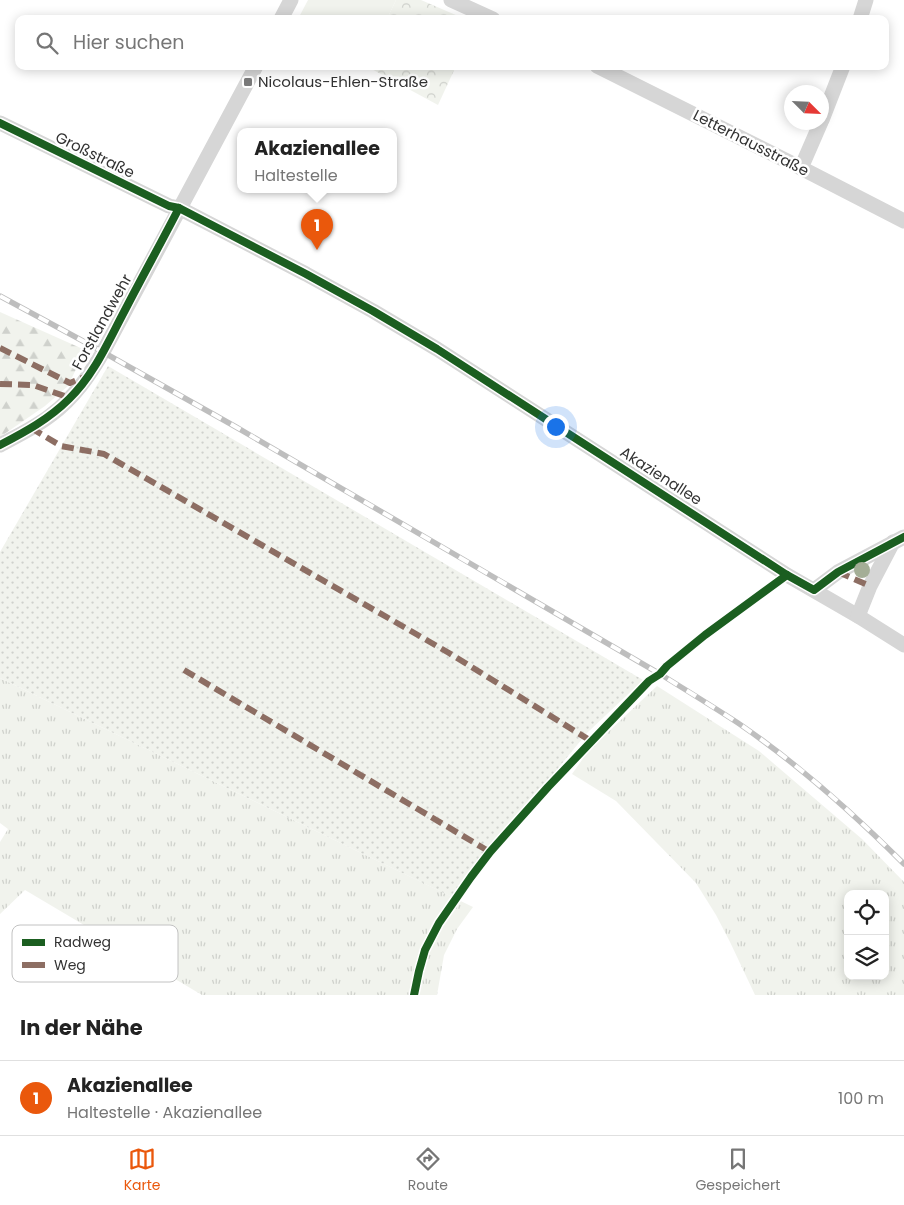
<!DOCTYPE html>
<html lang="de">
<head>
<meta charset="utf-8">
<style>
  :root { --surface:#fff; --page:#f6f6f6; --text:#222; --muted:#767676; --line:#e0e0e0; --accent:#ea580c }
  body { margin:0; font-family:Poppins,sans-serif; background:var(--page); color:var(--text) }
  .controls { position:absolute; right:15px; bottom:15px; display:grid; overflow:hidden; border-radius:10px; box-shadow:0 2px 12px #0003 }
  .controls button { width:45px; height:45px; display:grid; place-items:center; padding:0; border:0; border-bottom:1px solid var(--line); background:var(--surface); color:var(--text); font:25px sans-serif }
  .compass { position:absolute; left:784px; top:85px; width:45px; height:45px; border-radius:50%; background:var(--surface); box-shadow:0 2px 12px #0003; rotate:114deg }
  .you { position:absolute; left:555px; top:426px; width:18px; height:18px; margin:-12px; border:4px solid #fff; border-radius:50%; background:#1a73e8; box-shadow:0 0 0 8px #1a73e833 }
  .badge { display:grid; place-items:center; width:32px; height:32px; border-radius:50%; background:var(--accent); color:#fff; font-size:16px; font-weight:700 }
  .pin { position:absolute; translate:-50% -41px; filter:drop-shadow(0 1px 2px #0008) }
  .pin::after { content:''; position:absolute; top:26px; width:18px; height:15px; background:inherit; clip-path:polygon(0 0,100% 0,50% 100%) }
  .popup { position:absolute; left:237px; top:128px; width:160px; height:65px; box-sizing:border-box; display:grid; place-content:center; border-radius:10px; background:var(--surface); filter:drop-shadow(0 1px 4px #0005); font-size:16px; white-space:nowrap; color:var(--muted) }
  .popup b { font-size:19px; color:var(--text) }
  .popup::after { content:''; position:absolute; left:50%; top:100%; margin-left:-10px; border:10px solid transparent; border-top-color:var(--surface) }
  .list { margin:0; padding:0; list-style:none }
  h2 { display:flex; justify-content:space-between; align-items:center; height:65px; margin:0; padding:0 20px; font-size:21px }
  h2 small { font-size:16px; font-weight:400; color:var(--muted) }
  .list li { display:grid; grid-template-columns:32px 1fr auto; gap:15px; align-items:center; box-sizing:border-box; height:75px; padding:0 20px; border-top:1px solid var(--line) }
  .list b { display:block; font-size:19px; white-space:nowrap }
  .list p { margin:0; font-size:16px; white-space:nowrap; color:var(--muted) }
  .list em { font-size:16px; font-style:normal; color:var(--muted) }
  .icon { flex:none; width:28px; height:28px; fill:none; stroke:currentColor; stroke-width:2; stroke-linecap:round; stroke-linejoin:round }
  .map { position:relative; flex:none; width:904px; height:995px; overflow:hidden }
  .search { position:absolute; background:var(--surface); box-shadow:0 2px 12px #0003; left:15px; right:15px; top:15px; height:55px; display:flex; align-items:center; gap:12px; box-sizing:border-box; padding:0 18px; border-radius:10px; color:var(--muted); font-size:19px }
  .sheet { height:140px; background:var(--surface) }
  nav { display:flex; justify-content:space-around; align-items:center; box-sizing:border-box; height:70px; border-top:1px solid var(--line); background:var(--surface); font-size:14px; color:var(--muted) }
  nav a { display:grid; justify-items:center; gap:2px }
  nav .on { color:var(--accent) }
  .map>svg:first-child { display:block }
  .grass { fill:url(#grass-tufts); fill-rule:evenodd }
  .forest { fill:url(#forest-firs) }
  .park { fill:url(#park-crowns) }
  .garden { fill:url(#garden-dots) }
  .pitch { fill:#f1f3ed }
  .lines { fill:none; stroke-linecap:round; stroke-linejoin:round }
  .street { stroke:#d6d6d6; stroke-width:15 }
  .rail-casing { stroke:#bebebe; stroke-width:5.5 }
  .rail { stroke:#fff; stroke-width:4; stroke-dasharray:11; stroke-linecap:butt }
  .quiet { stroke:#8d6e63; stroke-width:6; stroke-dasharray:12 6; stroke-linecap:butt }
  .cycleway-casing { stroke:#fff; stroke-width:11 }
  .cycleway { stroke:#1b5e20; stroke-width:8 }
  .tree { fill:#a4ae96 }
  .poi-dot { fill:#7a7a7a; stroke:#fff; stroke-width:2 }
  .labels { text-anchor:middle; stroke-width:5; stroke-linejoin:round; paint-order:stroke }
  .poi-label { font-size:15px; fill:#323232; stroke:#fff; text-anchor:start }
  .street-label { font-size:15px; fill:#323232; stroke:#fff }
  .key { fill:#fff; stroke:#c2c2c2; stroke-width:1 }
  .key-label { font-size:14px; fill:#323232 }
</style>
</head>
<body>
<div class="map">
<svg width="904" height="995" viewBox="0 0 904 995">
  <defs>
    <pattern id="grass-tufts" width="24" height="20" patternUnits="userSpaceOnUse" patternTransform="scale(1.25)"><rect width="24" height="20" fill="#f1f3ed"/><path d="M3 7l-1-3M5 7V3M7 7l1-3M15 17l-1-3M17 17v-4M19 17l1-3" fill="none" stroke="#cfd1cc"/></pattern>
    <pattern id="forest-firs" width="22" height="20" patternUnits="userSpaceOnUse" patternTransform="scale(1.25)"><rect width="22" height="20" fill="#f1f3ed"/><path d="M5 1l3.5 6h-7zM16 11l3.5 6h-7z" fill="#cfd1cc"/></pattern>
    <pattern id="park-crowns" width="20" height="18" patternUnits="userSpaceOnUse" patternTransform="scale(1.25)"><rect width="20" height="18" fill="#f1f3ed"/><path d="M2 6a3 3 0 1 1 6 0M12 15a3 3 0 1 1 6 0" fill="none" stroke="#cfd1cc"/></pattern>
    <pattern id="garden-dots" width="8" height="8" patternUnits="userSpaceOnUse" patternTransform="scale(1.25)"><rect width="8" height="8" fill="#f1f3ed"/><path d="M2 2h.1M6 6h.1" fill="none" stroke="#cfd1cc" stroke-width="1.8" stroke-linecap="round"/></pattern>
  </defs>
  <rect width="100%" height="100%" fill="#fff"/>
  <g class="grass">
    <path d="M0,678L473,907L457,929L444,955L437,995H202L25,890L0,914V842L8,829L0,823Z"/>
    <path d="M657,686L759,751L862,839L904,882V995H755L730,942L716,915L696,883L616,801L572,774L589,750ZM848,894H885V976H848Z"/>
  </g>
  <path class="forest" d="M0,312L85,350L68,386L45,406L0,437Z"/>
  <g class="park">
    <path d="M396,0H421L465,19H387Z"/>
    <path d="M366,66H456L438,105Z"/>
  </g>
  <path class="garden" d="M108,366L643,680L587,733L452,897L0,678V552Z"/>
  <path class="pitch" d="M308,0H396L387,19H298Z"/>
  <g class="lines">
    <g class="street">
      <path d="M451,0L493,19"/>
      <path d="M281,19L291,0"/>
      <path d="M860,19L866,0"/>
      <path d="M597,66L801,168L904,221"/>
      <path d="M822,120L843,66"/>
      <path d="M0,123L169,206L179,208L306,274L373,311L437,349L787,575L858,616L904,645"/>
      <path d="M801,168L821,122"/>
      <path d="M0,445C17,436 36,427 51,415C74,398 89,376 103,352L256,66"/>
      <path d="M814,590L838,572L904,537"/>
      <path d="M858,616L870,586L893,542"/>
    </g>
    <g class="rail-casing">
      <path id="rail" d="M0,296L94,347L236,427L660,674C686,690 712,706 738,723C798,764 853,813 904,864"/>
    </g>
    <use href="#rail" class="rail"/>
    <g class="quiet">
      <path d="M0,348L70,383L87,376"/>
      <path d="M0,384L33,385L70,398"/>
      <path d="M31,428L61,446L104,454L449,653L591,741"/>
      <path d="M838,572L870,586"/>
      <path d="M184,670L490,852"/>
    </g>
    <g class="cycleway-casing">
      <g id="cycleway">
        <path d="M0,123L169,206L179,208L306,274L373,311L437,349L787,575L814,590L838,572L904,537"/>
        <path d="M0,445C25,432 49,419 69,399C94,375 108,342 124,312C142,277 161,243 179,208"/>
        <path d="M414,995L419,971L425,950L439,923L471,877L490,852L548,787L649,681L660,674L667,666L705,635L787,575"/>
      </g>
    </g>
    <use href="#cycleway" class="cycleway"/>
  </g>
  <circle class="tree" cx="862" cy="570" r="8"/>
  <rect class="poi-dot" x="243" y="77" width="10" height="10" rx="2.5"/>
  <g class="labels">
    <g class="poi-label">
      <text x="258" y="87">Nicolaus-Ehlen-Straße</text>
    </g>
    <g class="street-label">
      <text transform="translate(751 143) rotate(27)" y="5">Letterhausstraße</text>
      <text transform="translate(95 155) rotate(26)" y="5">Großstraße</text>
      <text transform="translate(102 322) rotate(-61)" y="5">Forstlandwehr</text>
      <text transform="translate(661 476) rotate(33)" y="5">Akazienallee</text>
    </g>
  </g>
  <rect x="12" y="925" width="166" height="57" rx="8" class="key"/>
  <rect x="22" y="939" width="23" height="7" fill="#1b5e20"/>
  <rect x="22" y="962" width="23" height="6" fill="#8d6e63"/>
  <g class="key-label">
    <text x="54" y="947">Radweg</text>
    <text x="54" y="970">Weg</text>
  </g>
</svg>
<div class="controls">
<button><svg class="icon" aria-label="locate" viewBox="0 0 24 24"><circle cx="12" cy="12" r="6"/><path d="M12 2v4M12 18v4M2 12h4M18 12h4"/></svg></button>
<button><svg class="icon" aria-label="layers" viewBox="0 0 24 24"><path d="M12 4l9 5-9 5-9-5zM3 14l9 5 9-5"/></svg></button>
</div>
<svg class="compass" viewBox="-18 -18 36 36"><path d="M0-13l5 13h-10z" fill="#e53935"/><path d="M0 13l5-13h-10z" fill="#767676"/></svg>
<div class="you"></div>
<div class="pin badge" style="left:317px;top:250px">1</div>
<div class="popup"><b>Akazienallee</b>Haltestelle</div>
<div class="search"><svg class="icon" aria-label="search" viewBox="0 0 24 24"><circle cx="10" cy="10" r="6"/><path d="M15 15l6 6"/></svg>Hier suchen</div>
</div>
<section class="sheet">
<h2>In der Nähe<small></small></h2>
<ul class="list">
<li><span class="badge">1</span><div><b>Akazienallee</b><p>Haltestelle · Akazienallee</p></div><em>100 m</em></li>
</ul>
</section>
<nav>
<a class="on"><svg class="icon" aria-label="map" viewBox="0 0 24 24"><path d="M3 6l6-2 6 2 6-2v14l-6 2-6-2-6 2zM9 4v14M15 6v14"/></svg>Karte</a>
<a><svg class="icon" aria-label="directions" viewBox="0 0 24 24"><path d="M12 3l9 9-9 9-9-9zM9 14v-3h6M13 9l2 2-2 2"/></svg>Route</a>
<a><svg class="icon" aria-label="saved" viewBox="0 0 24 24"><path d="M7 4h10v16l-5-4-5 4z"/></svg>Gespeichert</a>
</nav>
</body>
</html>
